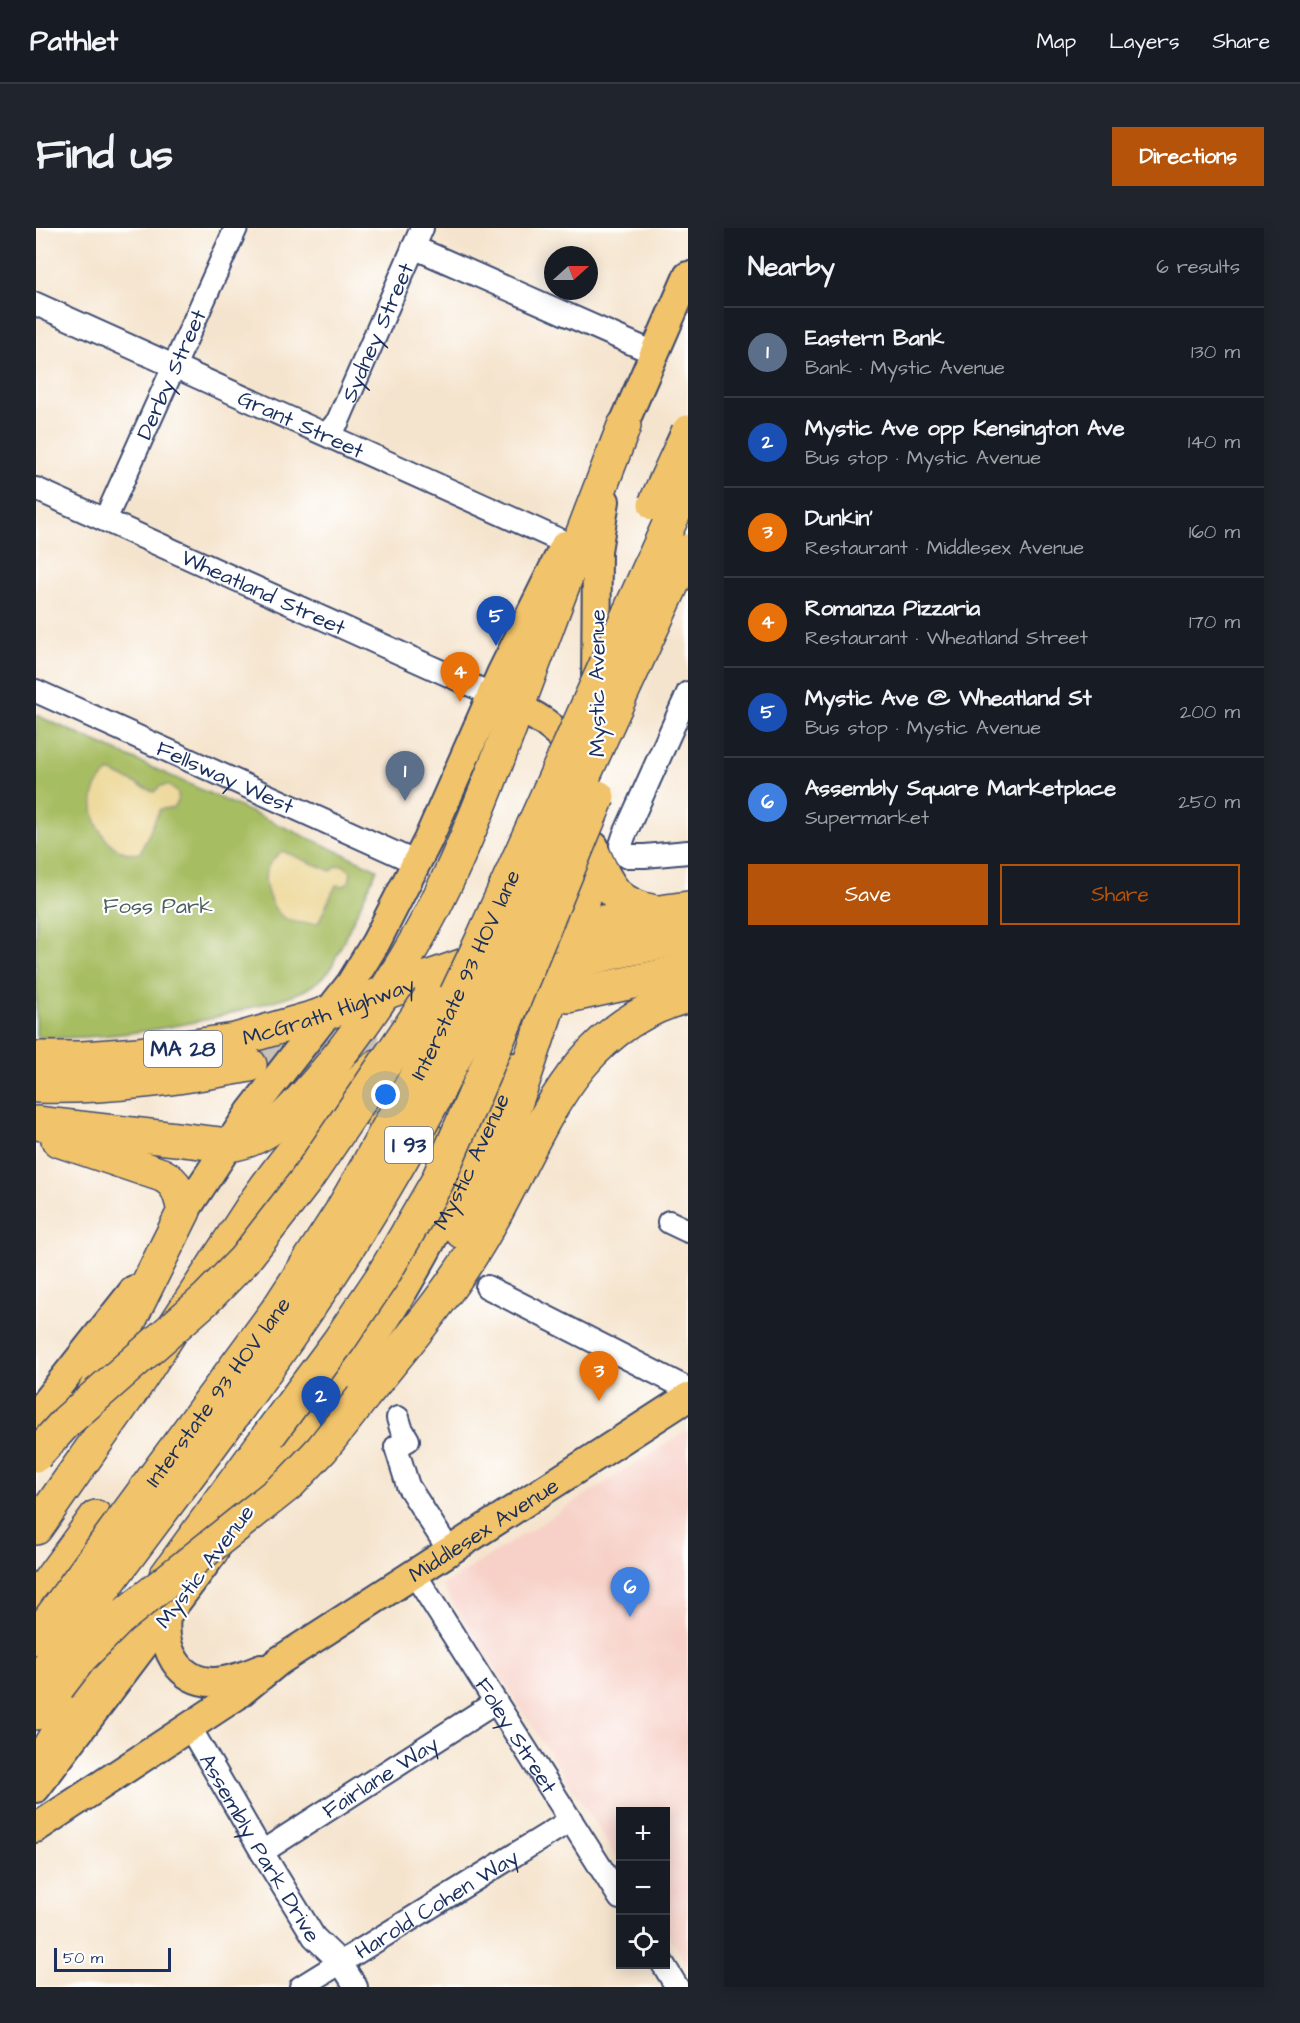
<!DOCTYPE html>
<html lang="en">
<head>
<meta charset="utf-8">
<style>
  :root { --surface:#171b24; --page:#20242c; --text:#f1f3f6; --muted:#9ea1a6; --line:#363941; --accent:#b45309 }
  body { margin:0; font-family:"Architects Daughter",sans-serif; background:var(--page); color:var(--text) }
  .controls { position:absolute; right:18px; bottom:18px; display:grid; overflow:hidden; border-radius:0px; box-shadow:0 3px 15px #0003 }
  .controls button { width:54px; height:54px; display:grid; place-items:center; padding:0; border:0; border-bottom:2px solid var(--line); background:var(--surface); color:var(--text); font:30px sans-serif }
  .compass { position:absolute; left:508px; top:18px; width:54px; height:54px; border-radius:50%; background:var(--surface); box-shadow:0 3px 15px #0003; rotate:69deg }
  .scale { position:absolute; left:18px; bottom:15px; width:117px; box-sizing:border-box; padding-left:6px; border:3px solid #1b2f5e; border-top:0; font-size:16px; line-height:21px; white-space:nowrap; color:#1b2f5e; -webkit-text-stroke:4px #fff; paint-order:stroke }
  .you { position:absolute; left:350px; top:867px; width:21px; height:21px; margin:-15px; border:4px solid #fff; border-radius:50%; background:#1a73e8; box-shadow:0 0 0 9px #1a73e833 }
  .badge { display:grid; place-items:center; width:39px; height:39px; border-radius:50%; background:var(--accent); color:#fff; font-size:20px; font-weight:700 }
  .pin { position:absolute; translate:-50% -50px; filter:drop-shadow(0 2px 3px #0008) }
  .pin::after { content:''; position:absolute; top:32px; width:21px; height:18px; background:inherit; clip-path:polygon(0 0,100% 0,50% 100%) }
  .list { margin:0; padding:0; list-style:none }
  h2 { display:flex; justify-content:space-between; align-items:center; height:78px; margin:0; padding:0 24px; font-size:26px }
  h2 small { font-size:20px; font-weight:400; color:var(--muted) }
  .list li { display:grid; grid-template-columns:39px 1fr auto; gap:18px; align-items:center; box-sizing:border-box; height:90px; padding:0 24px; border-top:2px solid var(--line) }
  .list b { display:block; font-size:22px; white-space:nowrap }
  .list p { margin:0; font-size:20px; white-space:nowrap; color:var(--muted) }
  .list em { font-size:20px; font-style:normal; color:var(--muted) }
  .actions { display:flex; gap:12px; padding:18px 24px }
  .actions a { flex:1; padding:14px 0; border:2px solid var(--accent); border-radius:0px; text-align:center; font-size:21px; color:var(--accent) }
  .actions .main { background:var(--accent); color:#fff }
  .icon { flex:none; width:33px; height:33px; fill:none; stroke:currentColor; stroke-width:2; stroke-linecap:round; stroke-linejoin:round }
  .map { position:relative; flex:none; width:652px; height:1759px; overflow:hidden; border-radius:0px }
  header { display:flex; align-items:center; gap:36px; box-sizing:border-box; height:84px; padding:0 30px; background:var(--surface); border-bottom:2px solid var(--line) }
  header strong { font-size:28px }
  nav { display:flex; gap:33px; margin-inline-start:auto; font-size:21px }
  .intro { display:flex; align-items:center; justify-content:space-between; box-sizing:border-box; height:144px; padding:0 36px }
  h1 { margin:0; font-size:42px }
  .button { padding:15px 27px; border-radius:0px; background:var(--accent); color:#fff; font-size:21px; font-weight:700 }
  main { display:flex; gap:36px; padding:0 36px }
  aside { flex:1; background:var(--surface); border-radius:0px; box-shadow:0 3px 15px #0003 }
  .map>svg:first-child { display:block }
  .built { fill:#f7d1c8 }
  .green { fill:#a7bd62; stroke:#617660; stroke-width:1.5 }
  .sand { fill:#eeda9e; stroke:#84847e; stroke-width:1.5 }
  .lines { fill:none; stroke-linecap:round; stroke-linejoin:round }
  .highway-tunnel { stroke:#c9c0b7; stroke-width:33; stroke-dasharray:33 16; stroke-linecap:butt }
  .minor-casing { stroke:#3c4a6f; stroke-width:26 }
  .major-casing { stroke:#3c4a6f; stroke-width:32 }
  .highway-casing { stroke:#3c4a6f; stroke-width:36 }
  .minor { stroke:#fff; stroke-width:22 }
  .major { stroke:#f1c36a; stroke-width:28 }
  .highway { stroke:#f1c36a; stroke-width:33 }
  .highway-bridge-casing { stroke:#3c4a6f; stroke-width:36; stroke-linecap:butt }
  .highway-bridge { stroke:#f1c36a; stroke-width:33 }
  .labels { text-anchor:middle; stroke-width:4.5; stroke-linejoin:round; paint-order:stroke }
  .shield { fill:#fff; stroke:#5f6d8e; stroke-width:1.5 }
  .shield-label { font-size:21px; font-weight:bold; fill:#1b2f5e }
  .street-label { font-size:22px; fill:#1b2f5e; stroke:#fff }
  .park-label { font-size:22px; fill:#4c615f; stroke:#fff }
</style>
</head>
<body>
<header>
<strong>Pathlet</strong>
<nav><a>Map</a><a>Layers</a><a>Share</a></nav>
</header>
<div class="intro"><h1>Find us</h1><a class="button">Directions</a></div>
<main>
<div class="map">
<svg width="652" height="1759" viewBox="0 0 652 1759">
  <rect width="100%" height="100%" fill="#fff"/>
  <filter id="ink" filterUnits="userSpaceOnUse"><feTurbulence type="fractalNoise" baseFrequency=".0167" numOctaves="2"/><feDisplacementMap in="SourceGraphic" scale="12" xChannelSelector="R" yChannelSelector="G"/><feConvolveMatrix kernelMatrix="1 2 1 2 8 2 1 2 1" color-interpolation-filters="sRGB"/></filter>
  <filter id="wash" filterUnits="userSpaceOnUse"><feTurbulence type="fractalNoise" baseFrequency=".008" numOctaves="4" result="noise"/><feDisplacementMap in="SourceGraphic" scale="24" xChannelSelector="R" yChannelSelector="G"/><feGaussianBlur stdDeviation="1.35" result="paint"/><feColorMatrix in="noise" values="0 0 0 0 0 0 0 0 0 0 0 0 0 0 0 0 0 1.4 0 .05"/><feComposite in="paint" operator="in"/></filter>
  <g filter="url(#wash)">
    <rect width="100%" height="100%" fill="#f5e4cd"/>
    <path class="built" d="M652,1202V1738L630,1703V1584H584V1634L406,1358Z"/>
    <path class="green" d="M0,487L341,641L294,742C287,749 279,757 269,762C257,768 243,771 230,775C163,797 71,813 0,809Z"/>
    <g class="sand">
      <path d="M74,543L118,564L124,558L132,557L142,565V573L137,580L124,581L104,625C73,631 49,589 59,562C62,554 68,548 74,543Z"/>
      <path d="M246,623L295,643L300,638L307,637L315,644L313,654L307,658L300,657L282,695C270,696 256,696 246,688C235,680 225,654 231,641C233,634 240,628 246,623Z"/>
    </g>
  </g>
  <g filter="url(#ink)">
    <g class="lines">
      <path class="highway-tunnel" d="M214,837L391,799"/>
      <g class="minor-casing">
        <g id="minor">
          <path d="M377,20L391,25L618,125"/>
          <path id="s1" d="M0,76L530,315"/>
          <path id="s2" d="M291,206L302,193L386,0"/>
          <path id="s3" d="M0,261L457,467"/>
          <path id="s4" d="M69,292L200,0"/>
          <path id="s5" d="M0,463L381,635"/>
          <path d="M652,465L588,608L585,617L590,628H609L652,624"/>
          <path d="M633,994L652,1003"/>
          <path d="M451,1059L652,1161"/>
          <path d="M362,1190L365,1200L372,1212L360,1219L372,1258L413,1322"/>
          <path id="s6" d="M378,1345L584,1670"/>
          <path id="s7" d="M153,1498L226,1624L278,1709L305,1735L320,1759"/>
          <path id="s8" d="M226,1624L460,1474"/>
          <path d="M627,1736L641,1759"/>
          <path id="s9" d="M265,1759L535,1592"/>
        </g>
      </g>
      <g class="major-casing">
        <g id="major">
          <path d="M579,216L652,48"/>
          <path d="M560,458L561,323L569,273"/>
          <path d="M463,470C497,485 526,501 546,534"/>
          <path d="M534,718C548,686 556,653 558,618"/>
          <path d="M139,998L215,883L315,755L340,714L392,612L466,444L529,317"/>
          <path d="M0,1186L98,1062"/>
          <path id="s10" d="M211,1280C264,1209 322,1139 367,1063C410,991 444,915 479,839"/>
          <path d="M130,1388C126,1420 142,1455 179,1454C195,1453 210,1447 225,1441"/>
          <path d="M0,1560L178,1324"/>
          <path id="s11" d="M0,1600L200,1468L243,1433L652,1169"/>
        </g>
      </g>
      <g class="highway-casing">
        <g id="highway">
          <path d="M557,625C573,660 579,676 619,684"/>
          <path d="M464,763C484,755 504,746 525,739C566,725 609,717 652,710"/>
          <path d="M533,768L652,742"/>
          <path id="s12" d="M0,830H47L102,826L199,812L279,789L526,703L601,687L652,680"/>
          <path d="M0,858C73,860 143,850 214,837"/>
          <path d="M295,882C302,879 310,877 318,877C346,878 391,905 408,926C416,937 419,948 422,961"/>
          <path d="M0,895L192,917C234,912 256,882 282,853C330,797 379,722 410,655C444,583 471,507 499,432C528,353 558,276 588,198"/>
          <path d="M22,912L126,947C142,955 144,967 148,983L53,1174"/>
          <path d="M426,1004C468,920 495,829 525,739"/>
          <path d="M326,1170C365,1122 406,1074 439,1021C501,923 525,801 652,768"/>
          <path d="M0,1300L98,1160L220,973C257,920 292,880 341,838"/>
          <path d="M130,1348L233,1207"/>
          <path d="M0,1371L60,1289"/>
          <path d="M0,1485L5,1479"/>
          <path d="M0,1541L45,1465L101,1387"/>
        </g>
      </g>
      <use href="#minor" class="minor"/>
      <use href="#major" class="major"/>
      <use href="#highway" class="highway"/>
      <g class="highway-bridge-casing">
        <g id="highway-bridge">
          <path d="M619,276L652,204"/>
          <path d="M233,1207L303,1113L346,1049L401,954L449,843L562,569"/>
          <path d="M0,1227L31,1193L170,1071L208,1032L270,952L393,771"/>
          <path id="s13" d="M0,1410L242,1081L305,984L333,935L389,832L445,714L652,254"/>
          <path d="M0,1457C76,1343 163,1238 241,1126C285,1063 327,998 365,932C416,842 457,747 500,653C550,543 600,433 652,323"/>
          <path d="M22,1459L45,1429L83,1391L254,1255L286,1221L326,1170"/>
        </g>
      </g>
      <use href="#highway-bridge" class="highway-bridge"/>
    </g>
  </g>
  <g class="labels">
    <g class="shield">
      <rect x="108" y="803" width="78" height="36" rx="4.5"/>
      <rect x="349" y="899" width="48" height="36" rx="4.5"/>
    </g>
    <g class="shield-label">
      <text x="147" y="828">MA 28</text>
      <text x="373" y="924">I 93</text>
    </g>
    <g class="street-label">
      <text dy="8" stroke="none"><textPath href="#s2" startOffset="114">Sydney Street</textPath></text>
      <text dy="8" stroke="none"><textPath href="#s4" startOffset="160">Derby Street</textPath></text>
      <text dy="8" stroke="none"><textPath href="#s1" startOffset="291">Grant Street</textPath></text>
      <text dy="8" stroke="none"><textPath href="#s3" startOffset="250">Wheatland Street</textPath></text>
      <text transform="translate(560 455) rotate(-90)" y="8">Mystic Avenue</text>
      <text dy="8" stroke="none"><textPath href="#s5" startOffset="208">Fellsway West</textPath></text>
      <text dy="8" stroke="none"><textPath href="#s13" startOffset="792">Interstate 93 HOV lane</textPath></text>
      <text dy="8" stroke="none"><textPath href="#s12" startOffset="298">McGrath Highway</textPath></text>
      <text dy="8" stroke="none"><textPath href="#s10" startOffset="414">Mystic Avenue</textPath></text>
      <text dy="8" stroke="none"><textPath href="#s13" startOffset="306">Interstate 93 HOV lane</textPath></text>
      <text dy="8" stroke="none"><textPath href="#s11" startOffset="538">Middlesex Avenue</textPath></text>
      <text transform="translate(168 1338) rotate(-53)" y="8">Mystic Avenue</text>
      <text dy="8" stroke="none"><textPath href="#s6" startOffset="192">Foley Street</textPath></text>
      <text dy="8" stroke="none"><textPath href="#s8" startOffset="140">Fairlane Way</textPath></text>
      <text dy="8" stroke="none"><textPath href="#s7" startOffset="141">Assembly Park Drive</textPath></text>
      <text dy="8" stroke="none"><textPath href="#s9" startOffset="159">Harold Cohen Way</textPath></text>
    </g>
    <g class="park-label">
      <text x="122" y="685">Foss Park</text>
    </g>
  </g>
</svg>
<div class="controls">
<button>+</button>
<button>−</button>
<button><svg class="icon" aria-label="locate" viewBox="0 0 24 24"><circle cx="12" cy="12" r="6"/><path d="M12 2v4M12 18v4M2 12h4M18 12h4"/></svg></button>
</div>
<svg class="compass" viewBox="-18 -18 36 36"><path d="M0-13l5 13h-10z" fill="#e53935"/><path d="M0 13l5-13h-10z" fill="#9ea1a6"/></svg>
<div class="scale">50 m</div>
<div class="you"></div>
<div class="pin badge" style="left:369px;top:573px;background:#5c6f8a">1</div>
<div class="pin badge" style="left:285px;top:1198px;background:#1a4fb4">2</div>
<div class="pin badge" style="left:563px;top:1173px;background:#e8710a">3</div>
<div class="pin badge" style="left:424px;top:474px;background:#e8710a">4</div>
<div class="pin badge" style="left:460px;top:418px;background:#1a4fb4">5</div>
<div class="pin badge" style="left:594px;top:1389px;background:#3f7fe0">6</div>
</div>
<aside>
<h2>Nearby<small>6 results</small></h2>
<ul class="list">
<li><span class="badge" style="background:#5c6f8a">1</span><div><b>Eastern Bank</b><p>Bank · Mystic Avenue</p></div><em>130 m</em></li>
<li><span class="badge" style="background:#1a4fb4">2</span><div><b>Mystic Ave opp Kensington Ave</b><p>Bus stop · Mystic Avenue</p></div><em>140 m</em></li>
<li><span class="badge" style="background:#e8710a">3</span><div><b>Dunkin'</b><p>Restaurant · Middlesex Avenue</p></div><em>160 m</em></li>
<li><span class="badge" style="background:#e8710a">4</span><div><b>Romanza Pizzaria</b><p>Restaurant · Wheatland Street</p></div><em>170 m</em></li>
<li><span class="badge" style="background:#1a4fb4">5</span><div><b>Mystic Ave @ Wheatland St</b><p>Bus stop · Mystic Avenue</p></div><em>200 m</em></li>
<li><span class="badge" style="background:#3f7fe0">6</span><div><b>Assembly Square Marketplace</b><p>Supermarket</p></div><em>250 m</em></li>
</ul>
<div class="actions"><a class="main">Save</a><a>Share</a></div>
</aside>
</main>
</body>
</html>
